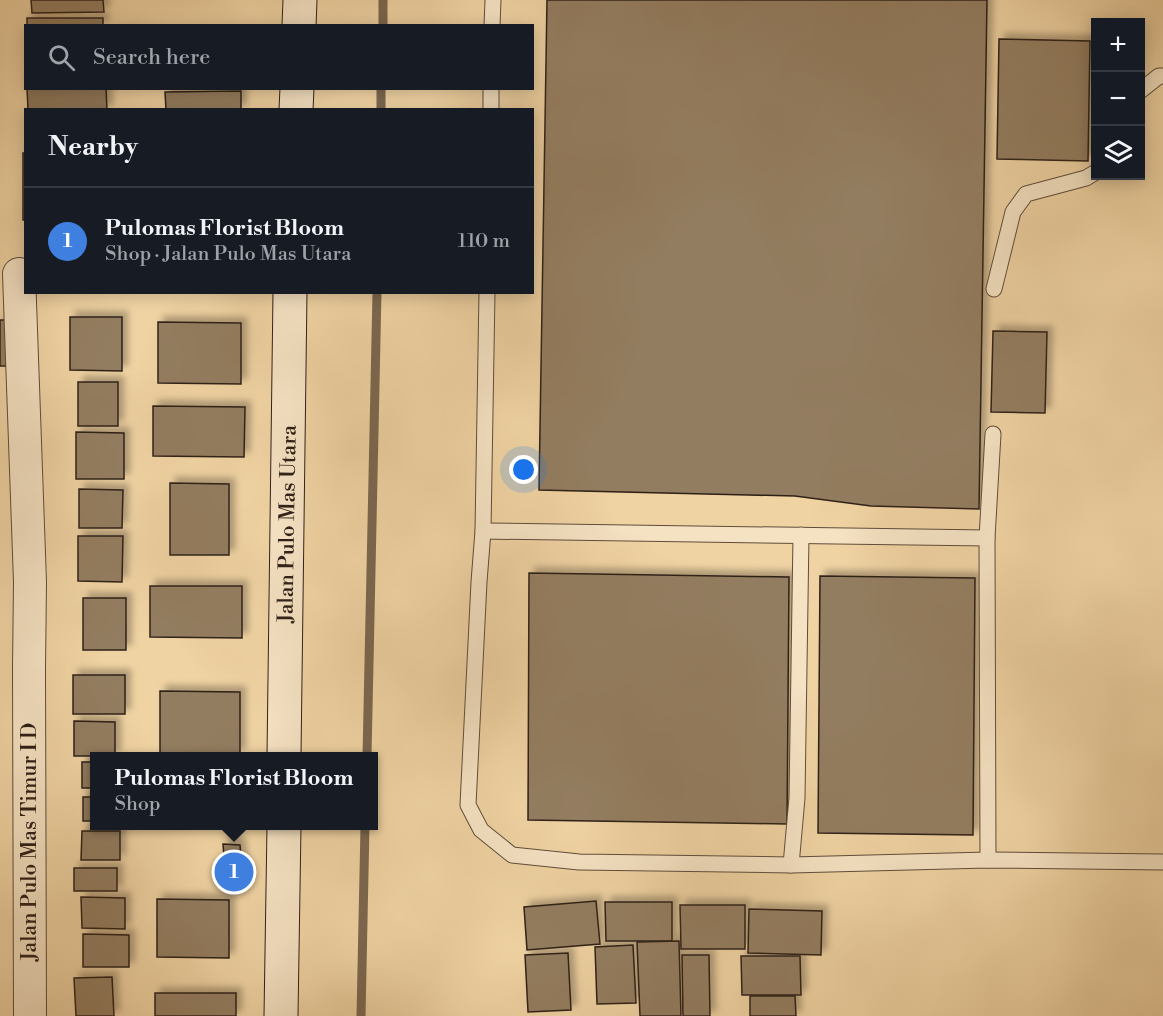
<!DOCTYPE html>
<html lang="en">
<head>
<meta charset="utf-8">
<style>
  :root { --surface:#171b24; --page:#20242c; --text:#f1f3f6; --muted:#9ea1a6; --line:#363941; --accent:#7c3aed }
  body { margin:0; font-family:"Libre Bodoni",serif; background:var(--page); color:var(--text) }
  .controls { position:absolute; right:18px; top:18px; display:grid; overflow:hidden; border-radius:0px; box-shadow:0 3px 15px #0003 }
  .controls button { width:54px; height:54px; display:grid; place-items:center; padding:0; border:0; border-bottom:2px solid var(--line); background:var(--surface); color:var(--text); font:30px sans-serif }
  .you { position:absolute; left:524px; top:470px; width:21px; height:21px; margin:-15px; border:4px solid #fff; border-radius:50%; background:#1a73e8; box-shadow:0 0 0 9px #1a73e833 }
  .badge { display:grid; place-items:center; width:39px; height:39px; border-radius:50%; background:var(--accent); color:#fff; font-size:20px; font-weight:700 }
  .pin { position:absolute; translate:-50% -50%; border:3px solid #fff; box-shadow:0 2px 6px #0006 }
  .popup { position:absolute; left:90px; top:752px; width:288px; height:78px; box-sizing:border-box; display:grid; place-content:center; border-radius:0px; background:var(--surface); filter:drop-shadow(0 2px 4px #0005); font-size:20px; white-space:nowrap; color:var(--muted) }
  .popup b { font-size:22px; color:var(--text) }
  .popup::after { content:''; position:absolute; left:50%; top:100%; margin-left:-12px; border:12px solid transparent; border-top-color:var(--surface) }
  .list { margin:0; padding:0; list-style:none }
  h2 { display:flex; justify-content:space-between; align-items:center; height:78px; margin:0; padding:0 24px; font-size:26px }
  h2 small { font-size:20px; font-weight:400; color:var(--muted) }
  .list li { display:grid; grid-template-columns:39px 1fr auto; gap:18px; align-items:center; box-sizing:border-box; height:108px; padding:0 24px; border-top:2px solid var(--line) }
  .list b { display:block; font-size:22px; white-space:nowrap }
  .list p { margin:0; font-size:20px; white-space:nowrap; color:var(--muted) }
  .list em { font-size:20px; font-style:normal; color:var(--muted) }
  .icon { flex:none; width:33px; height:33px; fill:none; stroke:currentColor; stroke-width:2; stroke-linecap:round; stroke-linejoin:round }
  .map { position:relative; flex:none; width:1163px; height:1016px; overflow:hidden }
  .search { position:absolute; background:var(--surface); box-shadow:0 3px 15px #0003; left:24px; top:24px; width:510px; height:66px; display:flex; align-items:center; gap:15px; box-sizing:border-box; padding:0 21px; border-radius:0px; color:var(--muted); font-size:22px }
  .panel { position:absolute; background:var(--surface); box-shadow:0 3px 15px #0003; left:24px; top:108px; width:510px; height:186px; border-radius:0px }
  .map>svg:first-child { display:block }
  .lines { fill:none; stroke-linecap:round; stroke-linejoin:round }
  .stream { stroke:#7b674f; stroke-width:9 }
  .building { fill:#937d60; stroke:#2f2018; stroke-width:1.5; filter:url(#shadow) }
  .lane-casing { stroke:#5f4d3b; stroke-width:17 }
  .street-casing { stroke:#5f4d3b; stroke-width:34 }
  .secondary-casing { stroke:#2f2018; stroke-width:35 }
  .lane { stroke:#f5e2c3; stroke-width:15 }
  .street { stroke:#f5e2c3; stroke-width:32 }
  .secondary { stroke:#f5e2c3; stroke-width:33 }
  .labels { text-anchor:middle; stroke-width:6; stroke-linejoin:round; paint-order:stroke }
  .street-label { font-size:21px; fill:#2f2018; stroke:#f5e2c3 }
</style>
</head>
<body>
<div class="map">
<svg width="1163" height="1016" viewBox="0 0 1163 1016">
  <defs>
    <filter id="shadow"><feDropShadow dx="5.5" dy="-5.5" stdDeviation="3" flood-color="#0004"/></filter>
  </defs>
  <rect width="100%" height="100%" fill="#f0d3a3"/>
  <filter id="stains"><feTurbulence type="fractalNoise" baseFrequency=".00333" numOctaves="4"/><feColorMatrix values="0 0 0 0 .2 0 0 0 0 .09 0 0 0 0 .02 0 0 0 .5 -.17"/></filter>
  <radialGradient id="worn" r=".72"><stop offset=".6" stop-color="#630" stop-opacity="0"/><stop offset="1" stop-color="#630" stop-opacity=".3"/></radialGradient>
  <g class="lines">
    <g class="stream">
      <path d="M383,26V0"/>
      <path d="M381,110V88"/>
      <path d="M367,756L377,292"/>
      <path d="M361,1016L365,826"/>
    </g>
  </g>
  <g class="building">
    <path d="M31,0H103L104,12L32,13Z"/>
    <path d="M547,0H987L979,509L871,506L795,496L539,490Z"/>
    <rect x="27" y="18" width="76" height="8"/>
    <path d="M999,39L1090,41L1088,161L997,159Z"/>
    <path d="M27,88H106L107,110H28Z"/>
    <path d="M241,91V110H166L165,92Z"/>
    <rect x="23" y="153" width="3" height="67"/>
    <path d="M70,317H122V371L70,370Z"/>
    <path d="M0,320H11L12,366H0Z"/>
    <path d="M158,322L241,323V384L158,383Z"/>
    <path d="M993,331L1047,332L1045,413L991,412Z"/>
    <rect x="78" y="382" width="40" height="44"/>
    <path d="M153,406L245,407L244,457L153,456Z"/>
    <path d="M76,432L124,433V479H76Z"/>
    <path d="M170,483L229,484V555H170Z"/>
    <path d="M79,489L123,490L122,528H79Z"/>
    <path d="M78,536H123L122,582L78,581Z"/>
    <path d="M529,573L789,577L787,824L528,820Z"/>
    <path d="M820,576L975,578L973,835L818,833Z"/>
    <path d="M150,586H242V638L150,637Z"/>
    <rect x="83" y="598" width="43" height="52"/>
    <rect x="73" y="675" width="52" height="39"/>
    <path d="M160,691L240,692V754H160Z"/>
    <path d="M74,721L115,722V756H74Z"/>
    <rect x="82" y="762" width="12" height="26"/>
    <rect x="83" y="797" width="11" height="24"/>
    <path d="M82,831H120V860H81Z"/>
    <path d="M223,844L240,845L243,884L226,883Z"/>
    <rect x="74" y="868" width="43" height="23"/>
    <path d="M81,897L125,898V929L82,928Z"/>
    <path d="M157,899L229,900V958L157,957Z"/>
    <path d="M596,901L600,944L527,950L524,907Z"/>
    <path d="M605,902H672V941H606Z"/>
    <path d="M680,905H745V949H681Z"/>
    <path d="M749,909L822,911L821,955L748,953Z"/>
    <path d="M83,934L129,935V967H83Z"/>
    <path d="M679,941L681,1016H640L637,942Z"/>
    <path d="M633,945L636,1003L597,1004L595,947Z"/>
    <path d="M568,953L571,1010L528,1012L525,955Z"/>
    <path d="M682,955H709L710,1016H683Z"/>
    <path d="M741,956H800L801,995H742Z"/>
    <path d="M112,977L114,1016H76L74,978Z"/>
    <rect x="155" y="993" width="81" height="23"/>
    <path d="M750,996H795L796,1016H750Z"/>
  </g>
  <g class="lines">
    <g class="lane-casing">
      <g id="lane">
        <path d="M492,26L493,0"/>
        <path d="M1140,91L1159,76H1163"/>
        <path d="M491,110V88"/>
        <path d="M994,289L1013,212L1026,194L1086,178L1096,172"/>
        <path d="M487,292L483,531L479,582L468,805L481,830L512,855L579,862L791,865L988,860L1163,862"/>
        <path d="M483,531L987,538"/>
        <path d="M988,860L987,538L993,434"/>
        <path d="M791,865L797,798L801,535"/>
      </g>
    </g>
    <g class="street-casing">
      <path id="street" d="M19,274L30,582L29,668L30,1016"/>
    </g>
    <g class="secondary-casing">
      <g id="secondary">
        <path d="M299,26L300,0"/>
        <path d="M296,110L297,88"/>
        <path d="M284,756L290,292"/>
        <path d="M281,1016L284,826"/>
      </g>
    </g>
    <use href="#lane" class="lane"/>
    <use href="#street" class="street"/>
    <use href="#secondary" class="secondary"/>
  </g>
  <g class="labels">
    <g class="street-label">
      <text transform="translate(287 524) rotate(-89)" y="7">Jalan Pulo Mas Utara</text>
      <text transform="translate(29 842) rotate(-90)" y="7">Jalan Pulo Mas Timur I D</text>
    </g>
  </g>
  <rect width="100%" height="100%" filter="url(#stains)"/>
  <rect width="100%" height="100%" fill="url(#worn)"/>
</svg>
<div class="controls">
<button>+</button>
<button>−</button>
<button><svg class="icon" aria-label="layers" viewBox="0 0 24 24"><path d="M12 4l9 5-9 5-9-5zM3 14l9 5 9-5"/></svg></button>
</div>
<div class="you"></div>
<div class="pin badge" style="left:234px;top:872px;background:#3f7fe0">1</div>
<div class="popup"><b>Pulomas Florist Bloom</b>Shop</div>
<div class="search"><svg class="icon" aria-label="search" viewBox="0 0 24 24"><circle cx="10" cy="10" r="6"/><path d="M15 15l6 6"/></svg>Search here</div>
<section class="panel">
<h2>Nearby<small></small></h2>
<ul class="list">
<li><span class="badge" style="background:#3f7fe0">1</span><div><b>Pulomas Florist Bloom</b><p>Shop · Jalan Pulo Mas Utara</p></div><em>110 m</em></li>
</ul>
</section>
</div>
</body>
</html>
